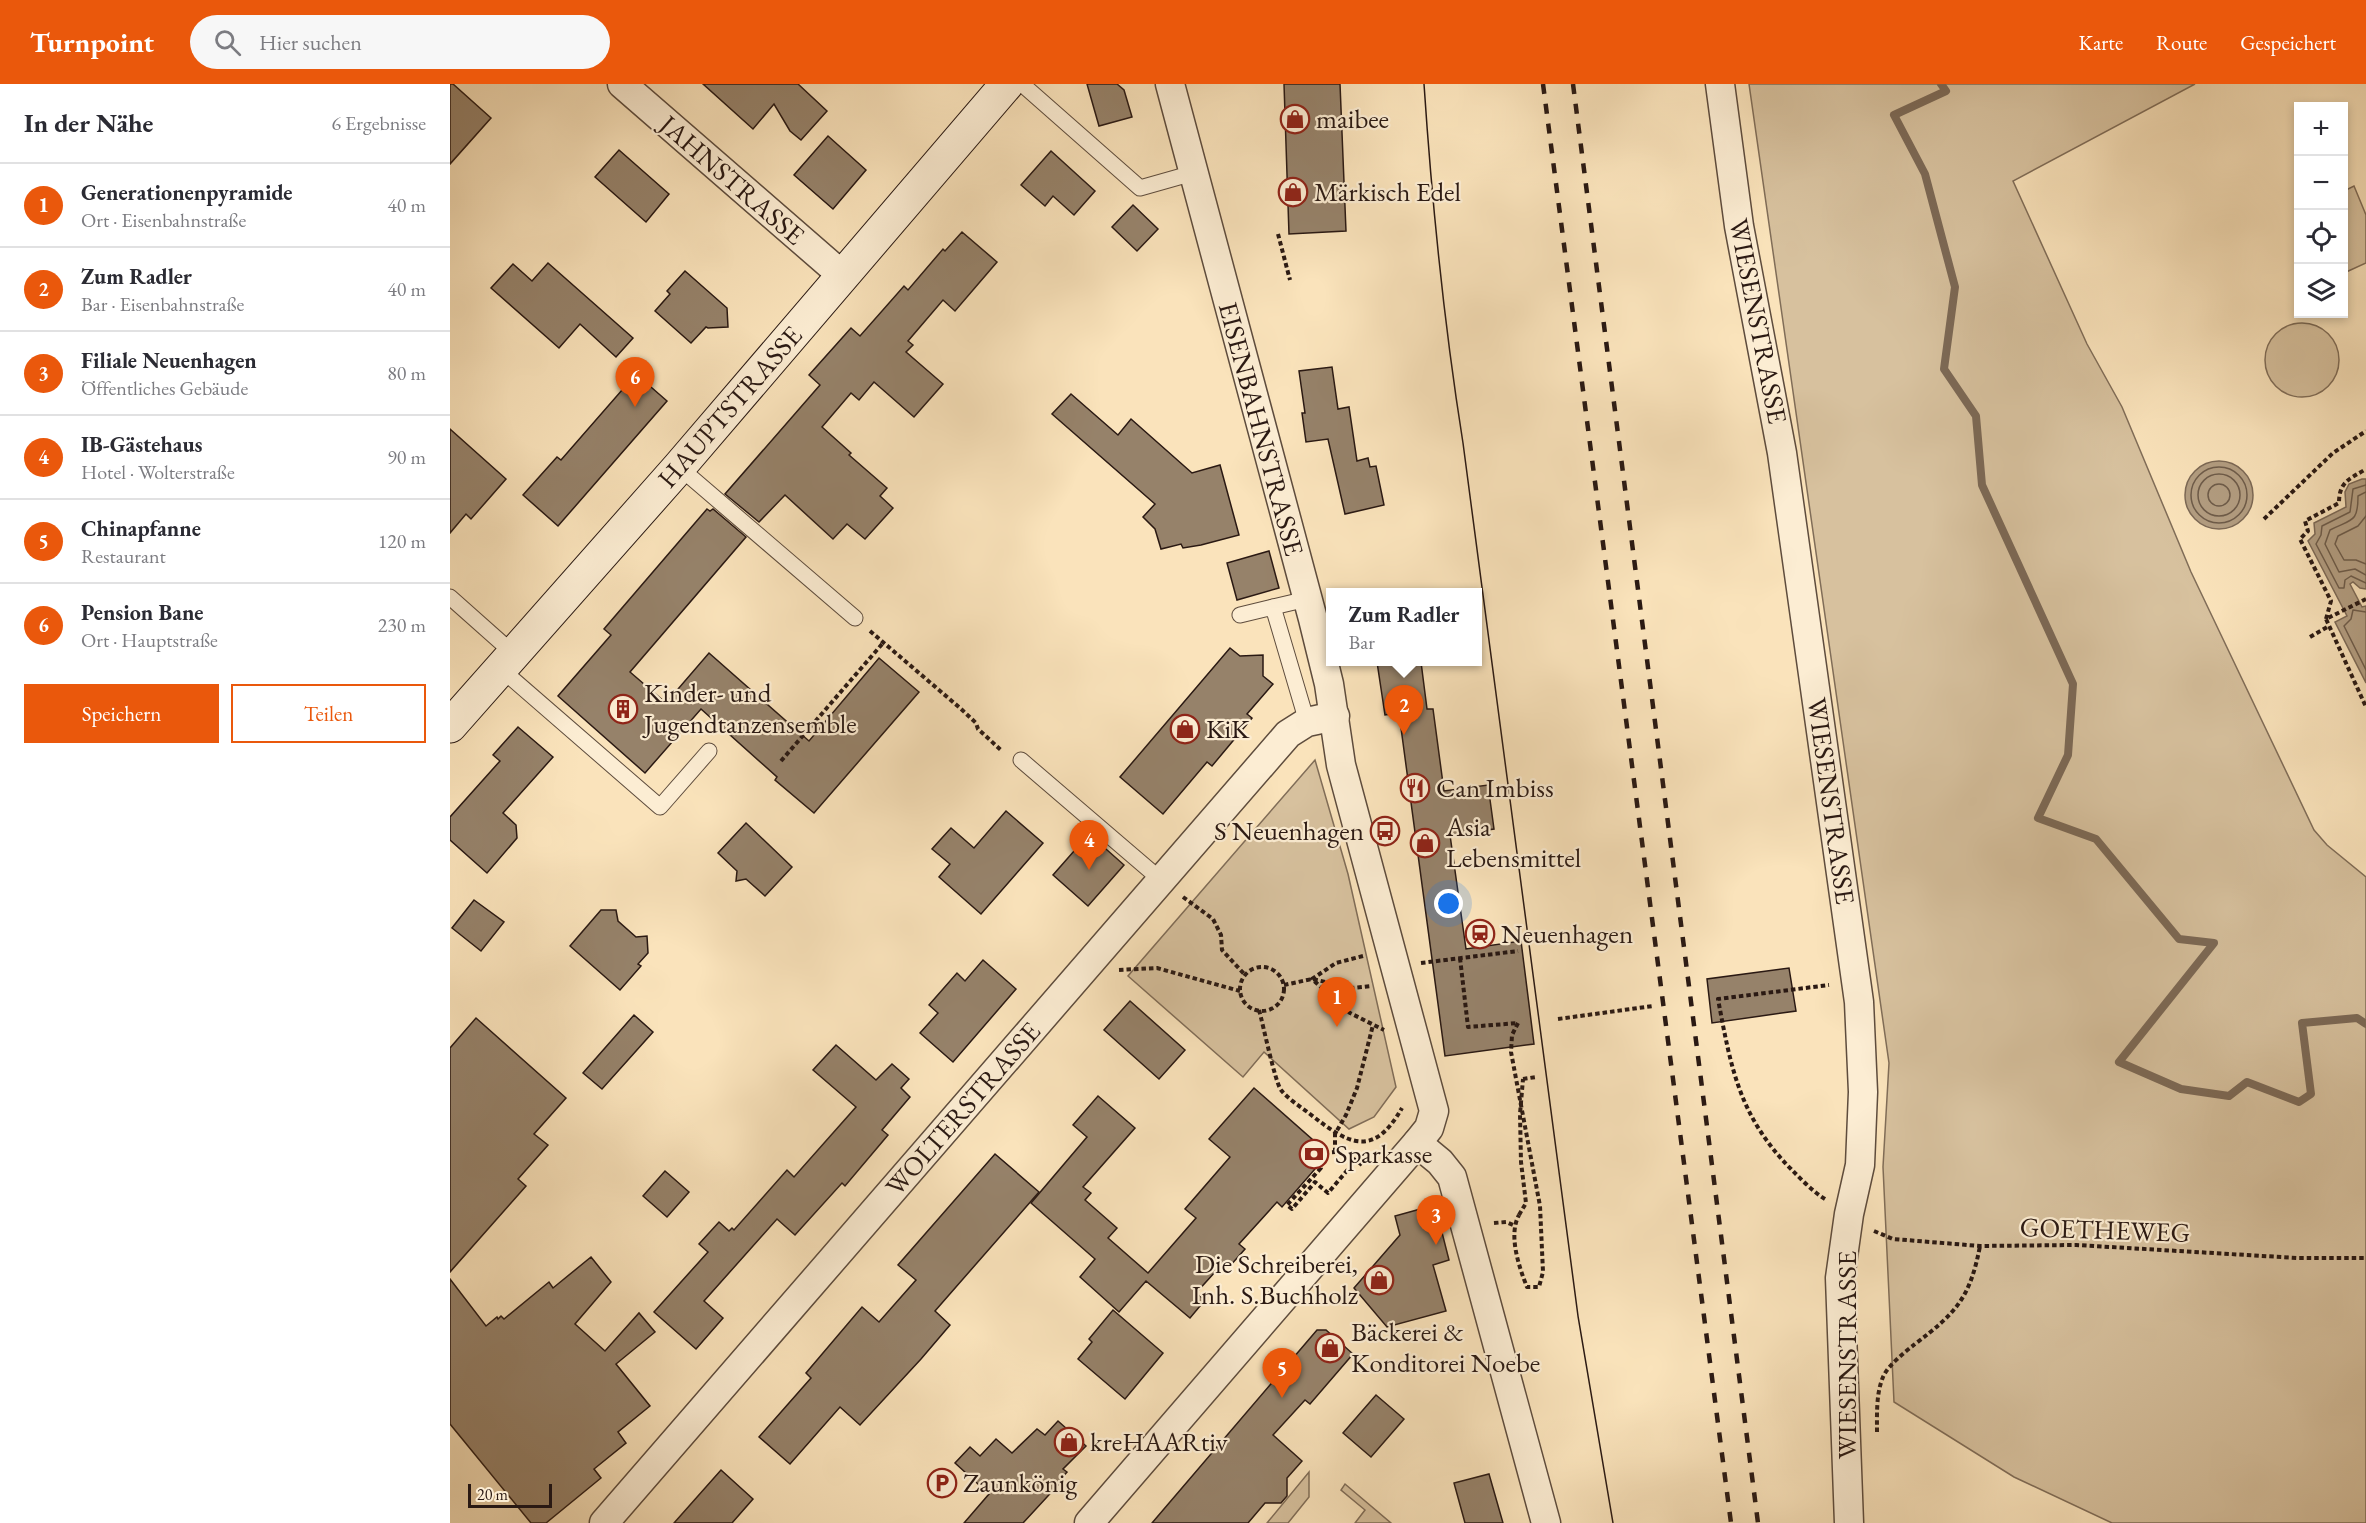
<!DOCTYPE html>
<html lang="de">
<head>
<meta charset="utf-8">
<style>
  :root { --surface:#fff; --page:#f7f7f7; --text:#2b2b33; --muted:#7c7c81; --line:#e1e1e2; --accent:#ea580c }
  body { margin:0; font-family:"EB Garamond",serif; background:var(--page); color:var(--text) }
  .controls { position:absolute; right:18px; top:18px; display:grid; overflow:hidden; border-radius:0px; box-shadow:0 3px 9px #0003 }
  .controls button { width:54px; height:54px; display:grid; place-items:center; padding:0; border:0; border-bottom:2px solid var(--line); background:var(--surface); color:var(--text); font:30px sans-serif }
  .scale { position:absolute; left:18px; bottom:15px; width:84px; box-sizing:border-box; padding-left:6px; border:3px solid #2a1913; border-top:0; font-size:16px; line-height:21px; white-space:nowrap; color:#2a1913; -webkit-text-stroke:4px #fcedd3; paint-order:stroke }
  .you { position:absolute; left:999px; top:820px; width:21px; height:21px; margin:-15px; border:4px solid #fff; border-radius:50%; background:#1a73e8; box-shadow:0 0 0 9px #1a73e833 }
  .badge { display:grid; place-items:center; width:39px; height:39px; border-radius:50%; background:var(--accent); color:#fff; font-size:20px; font-weight:700 }
  .pin { position:absolute; translate:-50% -50px; filter:drop-shadow(0 2px 3px #0008) }
  .pin::after { content:''; position:absolute; top:32px; width:21px; height:18px; background:inherit; clip-path:polygon(0 0,100% 0,50% 100%) }
  .popup { position:absolute; left:876px; top:504px; width:156px; height:78px; box-sizing:border-box; display:grid; place-content:center; border-radius:0px; background:var(--surface); filter:drop-shadow(0 2px 4px #0005); font-size:20px; white-space:nowrap; color:var(--muted) }
  .popup b { font-size:22px; color:var(--text) }
  .popup::after { content:''; position:absolute; left:50%; top:100%; margin-left:-12px; border:12px solid transparent; border-top-color:var(--surface) }
  .list { margin:0; padding:0; list-style:none }
  h2 { display:flex; justify-content:space-between; align-items:center; height:78px; margin:0; padding:0 24px; font-size:26px }
  h2 small { font-size:20px; font-weight:400; color:var(--muted) }
  .list li { display:grid; grid-template-columns:39px 1fr auto; gap:18px; align-items:center; box-sizing:border-box; height:84px; padding:0 24px; border-top:2px solid var(--line) }
  .list b { display:block; font-size:22px; white-space:nowrap }
  .list p { margin:0; font-size:20px; white-space:nowrap; color:var(--muted) }
  .list em { font-size:20px; font-style:normal; color:var(--muted) }
  .actions { display:flex; gap:12px; padding:18px 24px }
  .actions a { flex:1; padding:14px 0; border:2px solid var(--accent); border-radius:0px; text-align:center; font-size:21px; color:var(--accent) }
  .actions .main { background:var(--accent); color:#fff }
  .icon { flex:none; width:33px; height:33px; fill:none; stroke:currentColor; stroke-width:2; stroke-linecap:round; stroke-linejoin:round }
  .map { position:relative; flex:none; width:1916px; height:1439px; overflow:hidden }
  header { display:flex; align-items:center; gap:36px; box-sizing:border-box; height:84px; padding:0 30px; background:var(--accent); color:#fff }
  header strong { font-size:28px }
  nav { display:flex; gap:33px; margin-inline-start:auto; font-size:21px }
  .search { width:420px; height:54px; background:var(--page); display:flex; align-items:center; gap:15px; box-sizing:border-box; padding:0 21px; border-radius:33px; color:var(--muted); font-size:22px }
  main { display:flex }
  aside { flex:1; background:var(--surface) }
  .map>svg:first-child { display:block }
  .green { fill:#d7c19e; stroke:#806d58; stroke-width:1.5 }
  .water { fill:#b39e82; stroke:#7c6956; stroke-width:1.5 }
  .lines { fill:none; stroke-linecap:round; stroke-linejoin:round }
  .shore { stroke:#6e5c4a; stroke-width:1.5 }
  .stream { stroke:#7c6956; stroke-width:8 }
  .building { fill:#96826a; stroke:#2a1913; stroke-width:1.5 }
  .lane-casing { stroke:#5e4c3d; stroke-width:17 }
  .street-casing { stroke:#5e4c3d; stroke-width:31 }
  .secondary-casing { stroke:#2a1913; stroke-width:35 }
  .path { stroke:#2a1913; stroke-width:4; stroke-dasharray:4.5 3; stroke-linecap:butt }
  .lane { stroke:#fcedd3; stroke-width:15 }
  .street { stroke:#fcedd3; stroke-width:28 }
  .secondary { stroke:#fcedd3; stroke-width:33 }
  .tram { stroke:#2a1913; stroke-width:1.5 }
  .rail { stroke:#2a1913; stroke-width:4.5; stroke-dasharray:10 10; stroke-linecap:butt }
  .path-bridge { stroke:#2a1913; stroke-width:4; stroke-dasharray:4.5 3; stroke-linecap:butt }
  .labels { text-anchor:middle; stroke-width:4.5; stroke-linejoin:round; paint-order:stroke }
  .poi-label { font-size:27px; fill:#2a1913; stroke:#fcedd3; text-anchor:start }
  .street-label { font-size:27px; fill:#2a1913; stroke:#fcedd3 }
</style>
</head>
<body>
<header>
<strong>Turnpoint</strong>
<div class="search"><svg class="icon" aria-label="search" viewBox="0 0 24 24"><circle cx="10" cy="10" r="6"/><path d="M15 15l6 6"/></svg>Hier suchen</div>
<nav><a>Karte</a><a>Route</a><a>Gespeichert</a></nav>
</header>
<main>
<aside>
<h2>In der Nähe<small>6 Ergebnisse</small></h2>
<ul class="list">
<li><span class="badge">1</span><div><b>Generationenpyramide</b><p>Ort · Eisenbahnstraße</p></div><em>40 m</em></li>
<li><span class="badge">2</span><div><b>Zum Radler</b><p>Bar · Eisenbahnstraße</p></div><em>40 m</em></li>
<li><span class="badge">3</span><div><b>Filiale Neuenhagen</b><p>Öffentliches Gebäude</p></div><em>80 m</em></li>
<li><span class="badge">4</span><div><b>IB-Gästehaus</b><p>Hotel · Wolterstraße</p></div><em>90 m</em></li>
<li><span class="badge">5</span><div><b>Chinapfanne</b><p>Restaurant</p></div><em>120 m</em></li>
<li><span class="badge">6</span><div><b>Pension Bane</b><p>Ort · Hauptstraße</p></div><em>230 m</em></li>
</ul>
<div class="actions"><a class="main">Speichern</a><a>Teilen</a></div>
</aside>
<div class="map">
<svg width="1916" height="1439" viewBox="0 0 1916 1439">
  <rect width="100%" height="100%" fill="#fae3bb"/>
  <filter id="stains"><feTurbulence type="fractalNoise" baseFrequency=".00333" numOctaves="4"/><feColorMatrix values="0 0 0 0 .2 0 0 0 0 .09 0 0 0 0 .02 0 0 0 .5 -.17"/></filter>
  <radialGradient id="worn" r=".72"><stop offset=".6" stop-color="#630" stop-opacity="0"/><stop offset="1" stop-color="#630" stop-opacity=".3"/></radialGradient>
  <g class="green">
    <path d="M1299,0H1745L1563,97L1637,260L1672,323L1741,488L1864,746L1877,761L1916,793V1439H1662L1564,1393L1444,1318L1433,1083L1439,979Z"/>
    <path d="M1904,102L1916,131V179L1894,189V107Z"/>
    <circle cx="1852" cy="276" r="37"/>
    <path d="M865,676L898,790L946,1003L924,1033L899,1045L814,968L793,993L678,892Z"/>
    <path d="M859,1388V1413L838,1439H817Z"/>
    <path d="M895,1400L941,1439H905L915,1426L891,1406Z"/>
  </g>
  <g class="water">
    <circle cx="1769" cy="411" r="34"/>
    <path d="M1912,395H1916V505L1910,504L1903,498L1900,500L1912,523L1916,522V599L1885,538L1897,532L1858,457L1865,450L1864,439L1896,423L1895,408L1899,400Z"/>
  </g>
  <g class="lines">
    <g class="shore">
      <circle cx="1769" cy="411" r="28"/>
      <circle cx="1769" cy="411" r="21"/>
      <circle cx="1769" cy="411" r="11"/>
      <path d="M1916,401L1903,405L1900,428L1872,442L1871,451L1866,460L1889,504H1894L1895,496L1901,492L1916,499"/>
      <path d="M1916,408L1908,412C1908,439 1902,435 1880,446L1875,460L1889,488L1905,485L1916,491"/>
      <path d="M1916,432L1908,442L1888,452L1885,460L1894,476H1906L1916,480"/>
      <path d="M1916,528L1903,526L1901,535L1894,542L1916,586"/>
    </g>
    <path class="stream" d="M1491,0L1496,7L1444,31L1475,90L1505,203L1494,285L1526,332L1532,401L1623,600L1618,671L1588,734L1646,755L1729,855L1764,859L1669,978L1731,1005L1779,1012L1797,998L1849,1018L1861,1010L1852,939L1907,934L1916,940"/>
  </g>
  <g class="building">
    <path d="M0,0H3L41,34L0,80Z"/>
    <path d="M253,0H348L377,27L351,56L340,47L324,20L303,45Z"/>
    <path d="M637,0H667L674,6L682,33L649,42Z"/>
    <path d="M834,0H890L896,147L839,150Z"/>
    <path d="M378,52L416,86L383,125L344,91Z"/>
    <path d="M169,66L219,110L196,138L145,93Z"/>
    <path d="M601,67L645,107L624,131L603,112L595,122L571,101Z"/>
    <path d="M683,121L708,145L687,167L662,143Z"/>
    <path d="M512,148L547,178L505,227L493,216L458,257L463,261L456,268L493,300L464,333L424,298L409,316L401,309L372,343L401,369L399,371L437,404L430,412L443,424L415,455L397,440L383,455L335,411L309,438L275,410L370,301L359,291L401,244L410,252L454,202L458,206L493,165L495,167Z"/>
    <path d="M98,179L183,254L166,273L130,240L109,264L41,204L63,180L82,197Z"/>
    <path d="M235,187L277,224L278,243L258,244L256,243L241,259L205,227L220,210L217,207Z"/>
    <path d="M882,283L888,325L899,323L907,377L918,374L920,383L926,382L934,421L895,430L878,355L856,358L852,329H855L849,287Z"/>
    <path d="M186,290L217,317L108,442L73,411L107,373L111,376Z"/>
    <path d="M621,310L668,351L681,335L742,389L770,381L789,451L751,461L733,464L731,460L711,465L705,445L693,433L705,420L602,330Z"/>
    <path d="M0,345L56,395L21,435L16,430L0,449Z"/>
    <path d="M257,425L260,427L263,425L296,453L180,588L216,619L259,569L359,657L429,574L469,608L364,729L325,696L327,693L251,625L195,689L108,612L161,551L154,545Z"/>
    <path d="M819,467L829,504L787,516L777,479Z"/>
    <path d="M780,564L790,572L813,571V592L823,600L797,630L802,634L762,682L757,678L713,730L670,693Z"/>
    <path d="M927,578H971L977,625H983L994,707L1038,701L1044,745L1000,751L1016,865L1071,857L1084,960L995,972L949,629L935,631Z"/>
    <path d="M68,643L103,673L53,729L66,741L67,754L37,789L0,756V733L50,677L43,671Z"/>
    <path d="M556,727L593,759L531,830L489,793L500,780L482,765L501,744L524,764Z"/>
    <path d="M296,739L342,783L315,812L296,795L286,797L287,787L268,769Z"/>
    <path d="M639,750L674,781L638,822L603,791Z"/>
    <path d="M24,816L54,838L31,867L2,844Z"/>
    <path d="M151,826H166L168,837L186,853L197,852L198,869L188,880L191,882L170,906L120,862Z"/>
    <path d="M533,876L566,905L503,978L470,949L488,929L479,921L507,889L515,897Z"/>
    <path d="M1339,884L1346,927L1262,939L1257,895Z"/>
    <path d="M680,917L735,966L709,995L654,946Z"/>
    <path d="M184,931L203,948L152,1005L133,989Z"/>
    <path d="M26,934L116,1014L84,1050L98,1061L68,1095L76,1102L0,1188V964Z"/>
    <path d="M386,961L426,996L442,980L459,995L451,1004L460,1013L432,1046L438,1051L395,1102L392,1099L345,1151L327,1135L254,1217L273,1234L246,1265L204,1228L258,1168L249,1160L269,1138L279,1147L282,1144L284,1146L337,1086L344,1093L406,1023L363,986Z"/>
    <path d="M804,1004L863,1056L867,1069L865,1085L832,1123L827,1118L789,1160L795,1165L780,1182L775,1177L746,1209L755,1216L740,1234L696,1197L669,1228L630,1193L645,1175L581,1119L637,1053L623,1041L648,1012L685,1044L633,1103L641,1109L635,1116L667,1144L658,1154L698,1189L746,1134L735,1125L780,1073L759,1055Z"/>
    <path d="M545,1070L589,1108L485,1227L500,1241L471,1275L410,1341L390,1323L340,1380L309,1353L361,1294L356,1289L412,1223L429,1238L466,1196L448,1181Z"/>
    <path d="M215,1087L239,1108L217,1133L193,1112Z"/>
    <path d="M985,1121L999,1176L983,1181L996,1227L937,1243L904,1204L950,1151L945,1132Z"/>
    <path d="M141,1173L161,1198L125,1240L155,1267L189,1229L205,1248L166,1280L200,1322L168,1348L176,1359L144,1385L151,1394L96,1439H81L0,1340V1195L36,1242L47,1233L48,1235L51,1232L54,1235L99,1198L103,1204Z"/>
    <path d="M663,1226L713,1269L675,1315L628,1275L642,1258L639,1255Z"/>
    <path d="M867,1246H876L903,1270L860,1320L855,1316L823,1351L852,1377L837,1394V1412L831,1419H815L798,1439H702Z"/>
    <path d="M926,1311L954,1335L921,1373L893,1349Z"/>
    <path d="M608,1337L636,1362L613,1385L617,1388L609,1397V1400L573,1439H514L539,1410L505,1379L520,1363L530,1372L546,1355L562,1369L587,1345L595,1351Z"/>
    <path d="M271,1386L303,1415L282,1439H224Z"/>
    <path d="M1039,1390L1053,1439H1015L1004,1399Z"/>
  </g>
  <g class="lines">
    <g class="lane-casing">
      <g id="lane">
        <path d="M572,0L690,104L743,89"/>
        <path d="M229,383L405,534"/>
        <path d="M0,513L64,570"/>
        <path d="M823,523L857,515"/>
        <path d="M790,531L823,523L857,638"/>
        <path d="M51,585L210,723L259,667"/>
        <path d="M571,676L711,796"/>
      </g>
    </g>
    <g class="street-casing">
      <g id="street">
        <path d="M172,0L393,192"/>
        <path d="M1270,0L1289,142L1332,369L1409,918L1413,1008L1410,1081L1399,1130L1390,1194L1399,1439"/>
        <path d="M967,1059L990,1078L1002,1093L1096,1439"/>
        <path d="M154,1439L838,650L857,638L885,632"/>
        <path d="M639,1439L967,1059L979,1044L984,1027L891,681L879,600L863,535L720,0"/>
      </g>
    </g>
    <g class="secondary-casing">
      <path id="secondary" d="M0,642L229,383L557,0"/>
    </g>
    <g class="path">
      <path d="M828,150L840,196"/>
      <path d="M1814,435L1883,369L1916,347"/>
      <path d="M1916,515L1876,535L1916,623"/>
      <path d="M1876,535L1881,517L1850,455L1858,447L1855,437L1889,419C1889,397 1900,395 1916,385"/>
      <path d="M420,547L510,624L526,639L528,645L552,667"/>
      <path d="M1860,553L1879,542"/>
      <path d="M331,677L433,559"/>
      <path d="M733,813L763,835L771,851L772,866L795,891"/>
      <path d="M913,872L886,879L862,895L900,929L934,946"/>
      <path d="M1010,874L1018,943L1068,939"/>
      <path d="M971,879L1068,867"/>
      <circle cx="812" cy="905" r="22"/>
      <path d="M669,886L707,884L790,907"/>
      <path d="M834,901L862,895L903,904L922,902"/>
      <path d="M809,926C813,940 825,998 831,1006C838,1015 851,1023 860,1030C898,1060 923,1075 952,1024"/>
      <path d="M1108,935L1203,922"/>
      <path d="M1068,939L1062,951L1061,968L1090,1122L1093,1188L1089,1203H1077C1069,1183 1058,1151 1069,1131"/>
      <path d="M1073,995L1086,993"/>
      <path d="M867,1069L885,1068"/>
      <path d="M870,1069L871,1084L837,1121L842,1125L865,1098L878,1109L906,1076"/>
      <path d="M912,1081L906,1076L885,1068V1050L896,1031L907,1004L923,941"/>
      <path d="M1375,1115C1362,1107 1351,1095 1341,1085C1289,1032 1281,984 1268,915L1379,901"/>
      <path d="M1044,1139L1056,1138L1063,1141"/>
      <path d="M1424,1147L1443,1155L1530,1162L1626,1161L1848,1174H1916"/>
      <path d="M1427,1348C1427,1330 1426,1310 1433,1293C1438,1281 1455,1268 1465,1260C1506,1229 1520,1214 1530,1162"/>
    </g>
    <use href="#lane" class="lane"/>
    <use href="#street" class="street"/>
    <use href="#secondary" class="secondary"/>
    <path class="tram" d="M974,0C982,120 994,240 1013,359L1128,1232L1163,1439"/>
    <g class="rail">
      <path d="M1093,0L1281,1439"/>
      <path d="M1123,0L1308,1439"/>
    </g>
    <path class="path-bridge" d="M1069,1131L1076,1119L1071,1078L1070,1030L1073,995"/>
  </g>
  <defs>
    <g id="shop-ring" transform="scale(1.5)"><circle r="9.5" fill="#fcedd3" stroke="#8f2418" stroke-width="1.5"/><path d="M-5-2.5h2.3a2.7 3.5 0 0 1 5.4 0H5L5.5 6h-11ZM-1.5-2.5h3a1.5 2.3 0 0 0-3 0Z" fill="#8f2418"/></g>
    <g id="building-ring" transform="scale(1.5)"><circle r="9.5" fill="#fcedd3" stroke="#8f2418" stroke-width="1.5"/><path d="M-4-6H4V6H1V3H-1V6H-4ZM-2.5-4.3h1.7v1.8h-1.7ZM.8-4.3h1.7v1.8H.8ZM-2.5-1h1.7V.8h-1.7ZM.8-1h1.7V.8H.8Z" fill="#8f2418"/></g>
    <g id="restaurant-ring" transform="scale(1.5)"><circle r="9.5" fill="#fcedd3" stroke="#8f2418" stroke-width="1.5"/><path d="M-5-6h1v4h1v-4h1v4h1v-4h1v5L-1.5 .5V6h-2V.5L-5-1ZM5-6V6H3V1.5H1.5Q1.5-4 5-6Z" fill="#8f2418"/></g>
    <g id="bus-ring" transform="scale(1.5)"><circle r="9.5" fill="#fcedd3" stroke="#8f2418" stroke-width="1.5"/><path d="M-5-6H5V4H4V6H2V4H-2V6H-4V4H-5ZM-3.5-4V0h7V-4ZM-3.5 1.2v1.5H-2V1.2ZM2 1.2v1.5H3.5V1.2Z" fill="#8f2418"/></g>
    <g id="station-ring" transform="scale(1.5)"><circle r="9.5" fill="#fcedd3" stroke="#8f2418" stroke-width="1.5"/><path d="M-3-6H3Q5-6 5-4V2Q5 4 3 4L4.5 6H3L1.5 4h-3L-3 6H-4.5L-3 4Q-5 4-5 2V-4Q-5-6-3-6ZM-3.5-4v3h7v-3ZM-3.5 1v1.5H-2V1ZM2 1v1.5H3.5V1Z" fill="#8f2418"/></g>
    <g id="bank-ring" transform="scale(1.5)"><circle r="9.5" fill="#fcedd3" stroke="#8f2418" stroke-width="1.5"/><path d="M-6-4H6V4H-6ZM0-2.3a2.3 2.3 0 1 0 0 4.6a2.3 2.3 0 1 0 0-4.6Z" fill="#8f2418"/></g>
    <g id="parking-ring" transform="scale(1.5)"><circle r="9.5" fill="#fcedd3" stroke="#8f2418" stroke-width="1.5"/><path d="M-3.5-5.5H1a3.5 3.5 0 0 1 0 7H-1V5.5H-3.5ZM-1-3.4V-.6H.8a1.4 1.4 0 0 0 0-2.8Z" fill="#8f2418"/></g>
  </defs>
  <g fill-rule="evenodd">
    <use href="#shop-ring" x="845" y="35"/>
    <use href="#shop-ring" x="843" y="108"/>
    <use href="#building-ring" x="173" y="625"/>
    <use href="#shop-ring" x="735" y="645"/>
    <use href="#restaurant-ring" x="965" y="704"/>
    <use href="#bus-ring" x="935" y="747"/>
    <use href="#shop-ring" x="975" y="759"/>
    <use href="#station-ring" x="1030" y="850"/>
    <use href="#bank-ring" x="864" y="1070"/>
    <use href="#shop-ring" x="929" y="1196"/>
    <use href="#shop-ring" x="880" y="1264"/>
    <use href="#shop-ring" x="619" y="1358"/>
    <use href="#parking-ring" x="492" y="1399"/>
  </g>
  <g class="labels">
    <g class="poi-label">
      <text x="866" y="44">maibee</text>
      <text x="864" y="117">Märkisch Edel</text>
      <text x="194" y="618">Kinder- und<tspan x="194" dy="31">Jugendtanzensemble</tspan></text>
      <text x="756" y="654">KiK</text>
      <text x="986" y="713">Can Imbiss</text>
      <text x="996" y="752">Asia<tspan x="996" dy="31">Lebensmittel</tspan></text>
      <text x="914" y="756" text-anchor="end">S Neuenhagen</text>
      <text x="1051" y="859">Neuenhagen</text>
      <text x="885" y="1079">Sparkasse</text>
      <text x="908" y="1189" text-anchor="end">Die Schreiberei,<tspan x="908" dy="31">Inh. S.Buchholz</tspan></text>
      <text x="901" y="1257">Bäckerei &amp;<tspan x="901" dy="31">Konditorei Noebe</tspan></text>
      <text x="640" y="1367">kreHAARtiv</text>
      <text x="513" y="1408">Zaunkönig</text>
    </g>
    <g class="street-label">
      <text transform="translate(282 96) rotate(41)" y="9">JAHNSTRASSE</text>
      <text transform="translate(1308 237) rotate(79)" y="9">WIESENSTRASSE</text>
      <text transform="translate(280 323) rotate(-49)" y="9">HAUPTSTRASSE</text>
      <text transform="translate(811 345) rotate(75)" y="9">EISENBAHNSTRASSE</text>
      <text transform="translate(1381 717) rotate(82)" y="9">WIESENSTRASSE</text>
      <text transform="translate(513 1025) rotate(-49)" y="9">WOLTERSTRASSE</text>
      <text transform="translate(1655 1146) rotate(2)" y="9">GOETHEWEG</text>
      <text transform="translate(1397 1271) rotate(-90)" y="9">WIESENSTRASSE</text>
    </g>
  </g>
  <rect width="100%" height="100%" filter="url(#stains)"/>
  <rect width="100%" height="100%" fill="url(#worn)"/>
</svg>
<div class="controls">
<button>+</button>
<button>−</button>
<button><svg class="icon" aria-label="locate" viewBox="0 0 24 24"><circle cx="12" cy="12" r="6"/><path d="M12 2v4M12 18v4M2 12h4M18 12h4"/></svg></button>
<button><svg class="icon" aria-label="layers" viewBox="0 0 24 24"><path d="M12 4l9 5-9 5-9-5zM3 14l9 5 9-5"/></svg></button>
</div>
<div class="scale">20 m</div>
<div class="you"></div>
<div class="pin badge" style="left:887px;top:943px">1</div>
<div class="pin badge" style="left:954px;top:651px">2</div>
<div class="popup"><b>Zum Radler</b>Bar</div>
<div class="pin badge" style="left:986px;top:1161px">3</div>
<div class="pin badge" style="left:639px;top:786px">4</div>
<div class="pin badge" style="left:832px;top:1314px">5</div>
<div class="pin badge" style="left:185px;top:323px">6</div>
</div>
</main>
</body>
</html>
